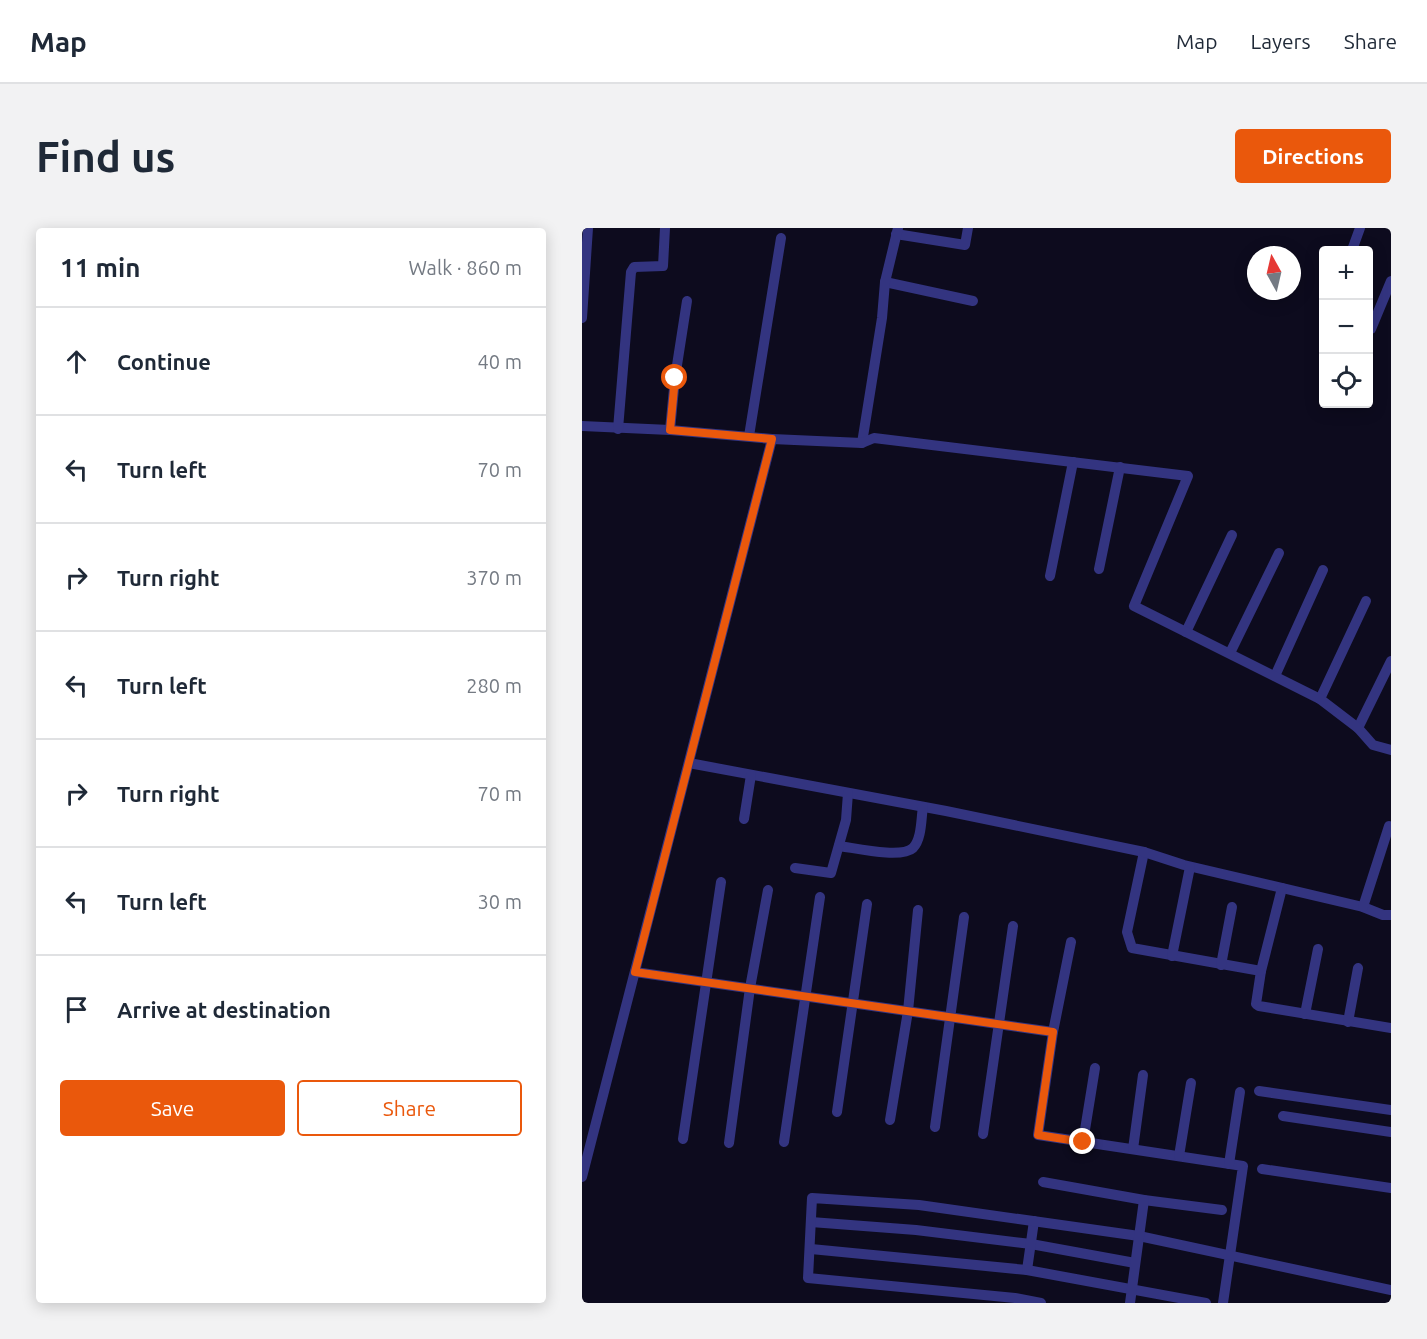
<!DOCTYPE html>
<html lang="en">
<head>
<meta charset="utf-8">
<style>
  :root { --surface:#fff; --page:#f2f2f3; --text:#1f2937; --muted:#747a83; --line:#e0e1e3; --accent:#ea580c }
  body { margin:0; font-family:Ubuntu,sans-serif; background:var(--page); color:var(--text) }
  .controls { position:absolute; right:18px; top:18px; display:grid; overflow:hidden; border-radius:6px; box-shadow:0 3px 15px #0003 }
  .controls button { width:54px; height:54px; display:grid; place-items:center; padding:0; border:0; border-bottom:2px solid var(--line); background:var(--surface); color:var(--text); font:30px sans-serif }
  .compass { position:absolute; left:665px; top:18px; width:54px; height:54px; border-radius:50%; background:var(--surface); box-shadow:0 3px 15px #0003; rotate:352deg }
  .stop { position:absolute; width:18px; height:18px; margin:-14px; border:4px solid #ea580c; border-radius:50%; background:#fff }
  .stop.end { background:#ea580c; border-color:#fff; box-shadow:0 2px 6px #0008 }
  .list { margin:0; padding:0; list-style:none }
  h2 { display:flex; justify-content:space-between; align-items:center; height:78px; margin:0; padding:0 24px; font-size:26px }
  h2 small { font-size:20px; font-weight:400; color:var(--muted) }
  .list li { display:grid; grid-template-columns:39px 1fr auto; gap:18px; align-items:center; box-sizing:border-box; height:108px; padding:0 24px; border-top:2px solid var(--line) }
  .list b { display:block; font-size:22px; white-space:nowrap }
  .list em { font-size:20px; font-style:normal; color:var(--muted) }
  .actions { display:flex; gap:12px; padding:18px 24px }
  .actions a { flex:1; padding:14px 0; border:2px solid var(--accent); border-radius:6px; text-align:center; font-size:21px; color:var(--accent) }
  .actions .main { background:var(--accent); color:#fff }
  .icon { flex:none; width:33px; height:33px; fill:none; stroke:currentColor; stroke-width:2; stroke-linecap:round; stroke-linejoin:round }
  .map { position:relative; flex:none; width:809px; height:1075px; overflow:hidden; border-radius:6px }
  header { display:flex; align-items:center; gap:36px; box-sizing:border-box; height:84px; padding:0 30px; background:var(--surface); border-bottom:2px solid var(--line) }
  header strong { font-size:28px }
  nav { display:flex; gap:33px; margin-inline-start:auto; font-size:21px }
  .intro { display:flex; align-items:center; justify-content:space-between; box-sizing:border-box; height:144px; padding:0 36px }
  h1 { margin:0; font-size:42px }
  .button { padding:15px 27px; border-radius:6px; background:var(--accent); color:#fff; font-size:21px; font-weight:700 }
  main { display:flex; gap:36px; padding:0 36px }
  aside { flex:1; background:var(--surface); border-radius:6px; box-shadow:0 3px 15px #0003 }
  .map>svg:first-child { display:block }
  .lines { fill:none; stroke-linecap:round; stroke-linejoin:round }
  .street { stroke:#333480; stroke-width:10 }
  .route { stroke:#ea580c; stroke-width:8 }
</style>
</head>
<body>
<header>
<strong>Map</strong>
<nav><a>Map</a><a>Layers</a><a>Share</a></nav>
</header>
<div class="intro"><h1>Find us</h1><a class="button">Directions</a></div>
<main>
<aside>
<h2>11 min<small>Walk · 860 m</small></h2>
<ul class="list">
<li><svg class="icon" aria-label="ahead" viewBox="0 0 24 24"><path d="M12 20V5M6 11l6-6 6 6"/></svg><div><b>Continue</b></div><em>40 m</em></li>
<li><svg class="icon" aria-label="left" viewBox="0 0 24 24"><path d="M17 20v-9H6M10 6l-5 5 5 5"/></svg><div><b>Turn left</b></div><em>70 m</em></li>
<li><svg class="icon" aria-label="right" viewBox="0 0 24 24"><path d="M7 20v-9h11M14 6l5 5-5 5"/></svg><div><b>Turn right</b></div><em>370 m</em></li>
<li><svg class="icon" aria-label="left" viewBox="0 0 24 24"><path d="M17 20v-9H6M10 6l-5 5 5 5"/></svg><div><b>Turn left</b></div><em>280 m</em></li>
<li><svg class="icon" aria-label="right" viewBox="0 0 24 24"><path d="M7 20v-9h11M14 6l5 5-5 5"/></svg><div><b>Turn right</b></div><em>70 m</em></li>
<li><svg class="icon" aria-label="left" viewBox="0 0 24 24"><path d="M17 20v-9H6M10 6l-5 5 5 5"/></svg><div><b>Turn left</b></div><em>30 m</em></li>
<li><svg class="icon" aria-label="arrive" viewBox="0 0 24 24"><path d="M6 21V4h12l-3 4 3 4H6"/></svg><div><b>Arrive at destination</b></div></li>
</ul>
<div class="actions"><a class="main">Save</a><a>Share</a></div>
</aside>
<div class="map">
<svg width="809" height="1075" viewBox="0 0 809 1075">
  <rect width="100%" height="100%" fill="#0d0b1e"/>
  <g class="lines">
    <g class="street">
      <path d="M314,6L383,17L386,0"/>
      <path d="M770,22L778,0"/>
      <path d="M303,54L391,73"/>
      <path d="M0,90L6,0"/>
      <path d="M789,101L809,53"/>
      <path d="M0,198L88,202L190,211"/>
      <path d="M36,201L49,44L52,39L81,38L83,0"/>
      <path d="M88,202L93,150L105,73"/>
      <path d="M167,208L199,10"/>
      <path d="M280,215L300,90L303,54L316,0"/>
      <path d="M517,341L538,239"/>
      <path d="M468,348L491,234"/>
      <path d="M604,404L650,307"/>
      <path d="M648,425L697,325"/>
      <path d="M693,448L741,342"/>
      <path d="M738,471L784,373"/>
      <path d="M776,500L809,433"/>
      <path d="M107,535L364,583L562,624L545,704L550,720L679,743L674,776L677,778L809,800"/>
      <path d="M162,591L169,547"/>
      <path d="M257,618C273,620 319,631 331,620C340,611 339,590 341,579"/>
      <path d="M562,624L602,637L781,679L801,687H809"/>
      <path d="M213,640L249,645L264,592L266,565"/>
      <path d="M781,679L807,598"/>
      <path d="M489,714L471,804L456,907L661,938L641,1075"/>
      <path d="M590,728L608,639"/>
      <path d="M639,737L650,679"/>
      <path d="M679,743L700,660"/>
      <path d="M53,744L471,804"/>
      <path d="M723,786L736,721"/>
      <path d="M766,794L776,740"/>
      <path d="M677,863L809,882"/>
      <path d="M255,884L285,676"/>
      <path d="M701,888L809,904"/>
      <path d="M308,892L326,783L336,682"/>
      <path d="M353,899L382,689"/>
      <path d="M401,906L431,698"/>
      <path d="M101,911L139,654"/>
      <path d="M202,914L238,669"/>
      <path d="M501,914L513,840"/>
      <path d="M147,915L168,760L186,662"/>
      <path d="M551,921L561,847"/>
      <path d="M597,928L609,855"/>
      <path d="M647,936L658,864"/>
      <path d="M680,941L809,960"/>
      <path d="M0,949L190,211L280,215L292,210L606,248L552,378L738,471L776,500L791,517L809,522"/>
      <path d="M461,954L562,972L640,982"/>
      <path d="M229,994L334,1002L449,1016L553,1035"/>
      <path d="M229,1021L445,1042L624,1075"/>
      <path d="M445,1042L452,993"/>
      <path d="M459,1075L433,1070L226,1050L230,970L337,977L557,1008L809,1062"/>
      <path d="M548,1075L562,972"/>
    </g>
  </g>
  <g class="lines">
    <path class="route" d="M93,150L88,202L190,211L53,744L471,804L456,907L501,914"/>
  </g>
</svg>
<div class="controls">
<button>+</button>
<button>−</button>
<button><svg class="icon" aria-label="locate" viewBox="0 0 24 24"><circle cx="12" cy="12" r="6"/><path d="M12 2v4M12 18v4M2 12h4M18 12h4"/></svg></button>
</div>
<svg class="compass" viewBox="-18 -18 36 36"><path d="M0-13l5 13h-10z" fill="#e53935"/><path d="M0 13l5-13h-10z" fill="#747a83"/></svg>
<div class="stop" style="left:93px;top:150px"></div>
<div class="stop end" style="left:501px;top:914px"></div>
</div>
</main>
</body>
</html>
